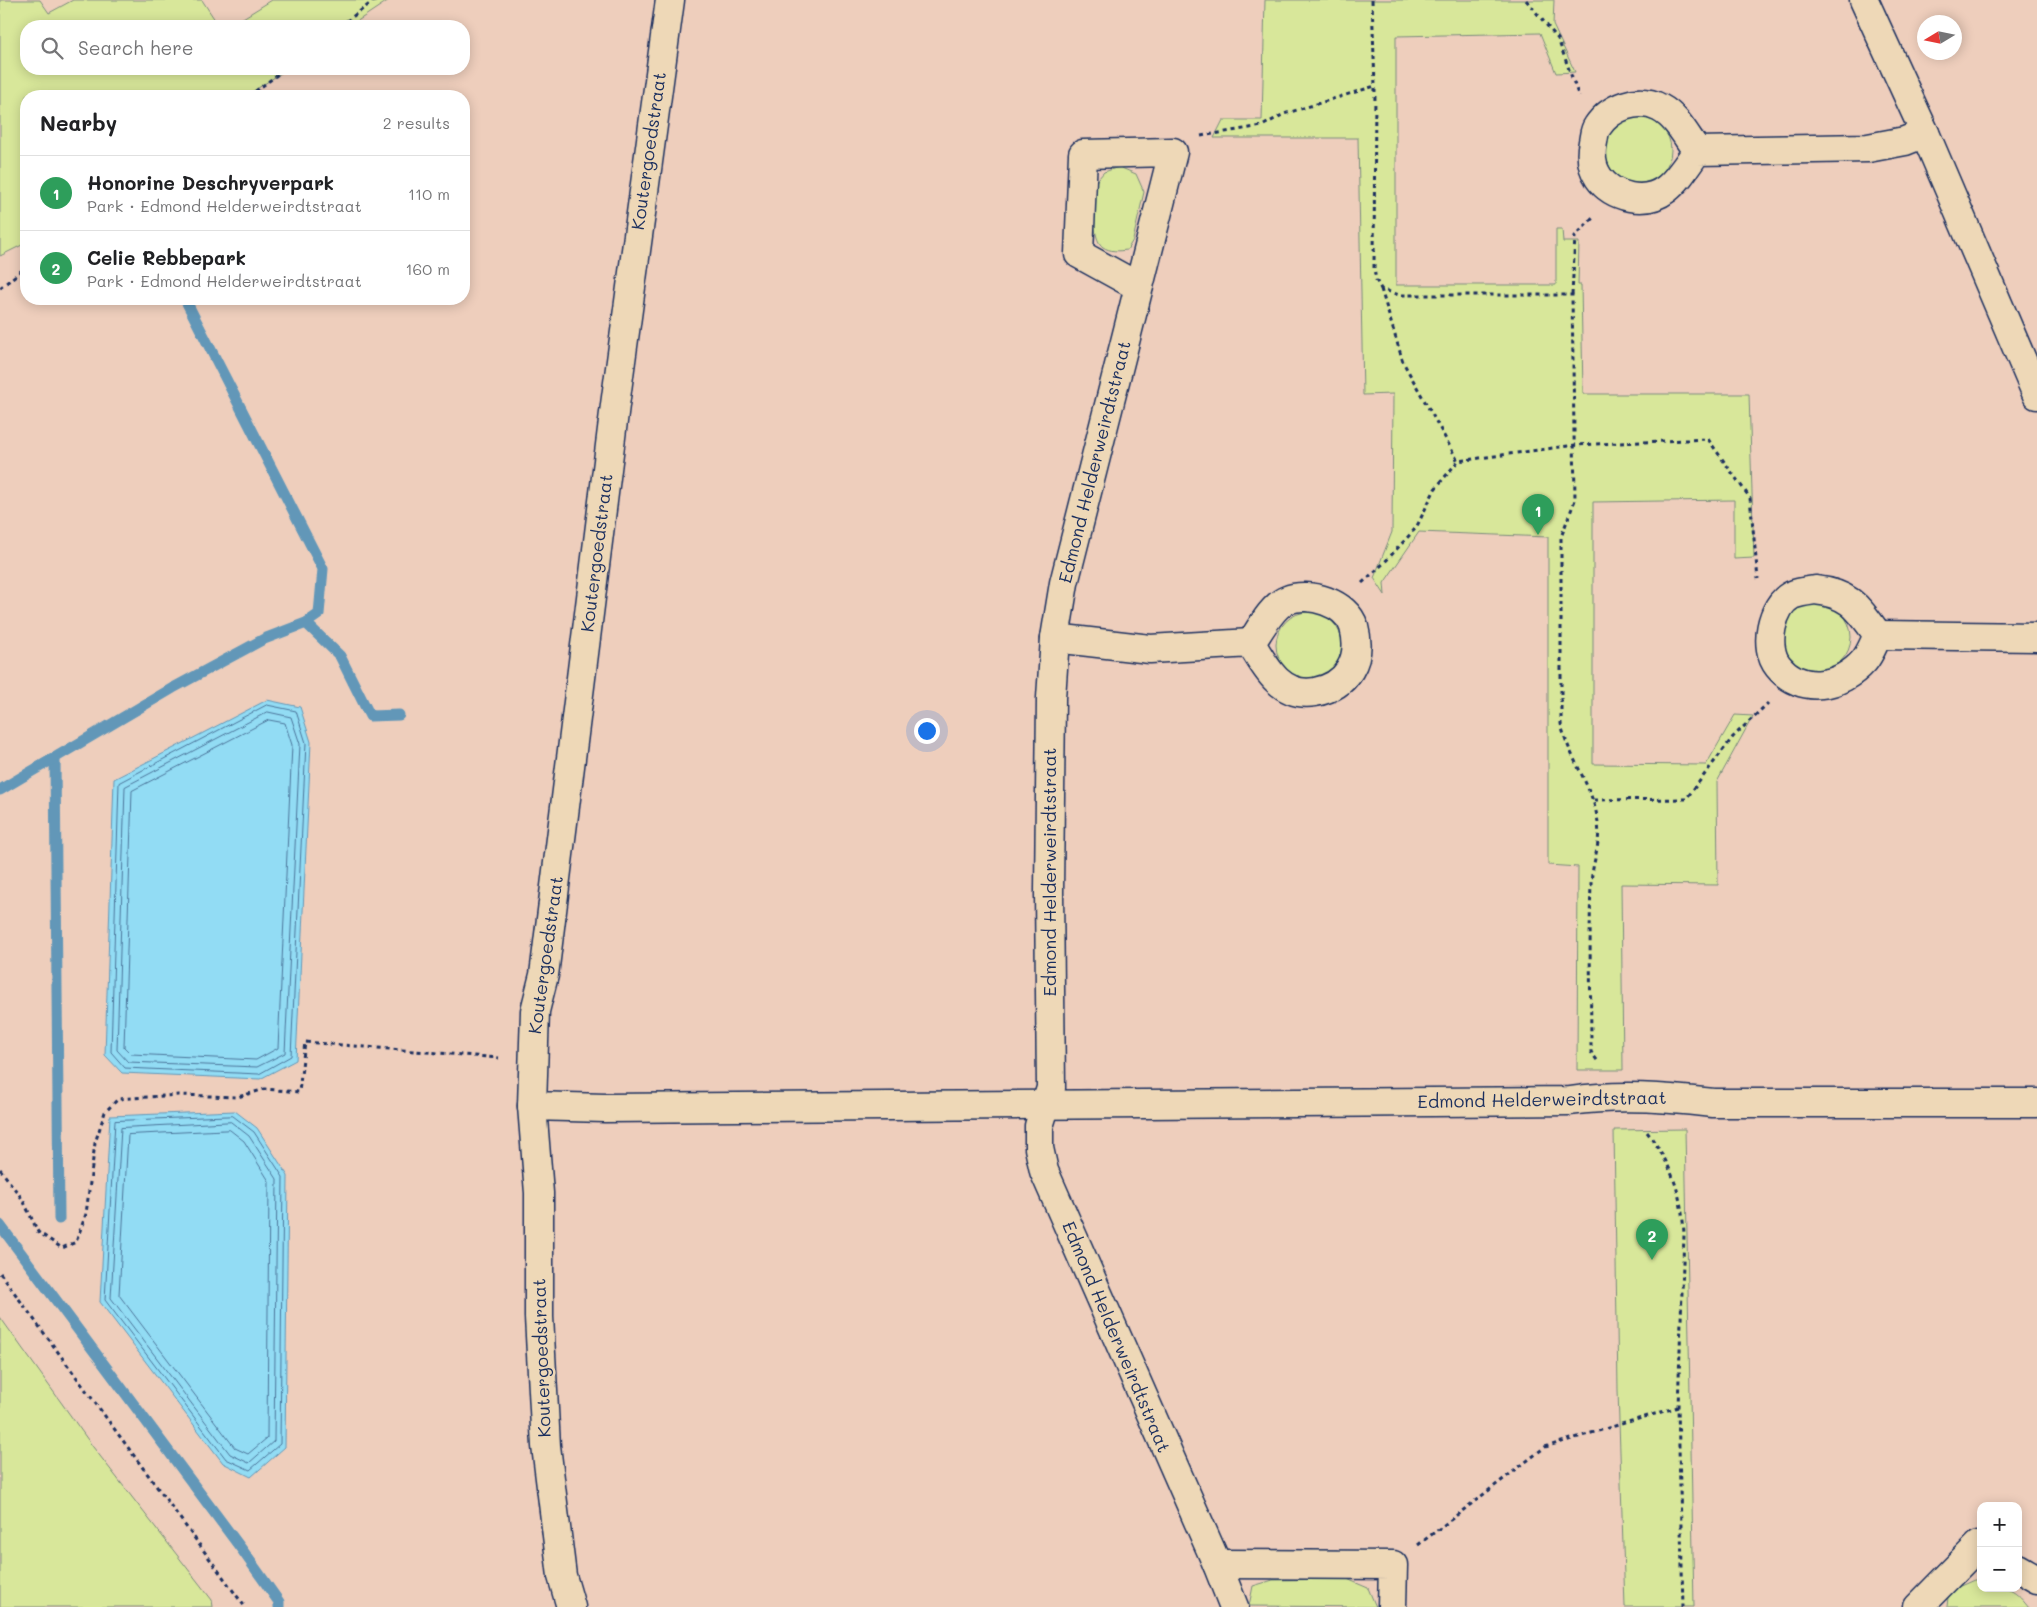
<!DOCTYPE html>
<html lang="en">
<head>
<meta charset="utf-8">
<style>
  :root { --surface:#fff; --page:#f2f2f2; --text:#202124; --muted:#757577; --line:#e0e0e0; --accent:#7c3aed }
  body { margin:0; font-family:Mali,sans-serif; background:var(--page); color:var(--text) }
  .controls { position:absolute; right:15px; bottom:15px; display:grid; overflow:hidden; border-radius:10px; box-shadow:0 2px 12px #0003 }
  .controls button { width:45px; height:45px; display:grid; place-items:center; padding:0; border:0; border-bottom:1px solid var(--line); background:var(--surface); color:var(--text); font:25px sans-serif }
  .compass { position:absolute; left:1917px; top:15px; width:45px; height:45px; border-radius:50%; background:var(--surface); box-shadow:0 2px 12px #0003; rotate:260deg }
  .you { position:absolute; left:926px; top:730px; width:18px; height:18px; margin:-12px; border:4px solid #fff; border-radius:50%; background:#1a73e8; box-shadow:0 0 0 8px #1a73e833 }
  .badge { display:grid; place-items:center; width:32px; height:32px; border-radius:50%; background:var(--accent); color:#fff; font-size:16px; font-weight:700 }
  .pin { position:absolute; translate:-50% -41px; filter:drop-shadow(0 1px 2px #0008) }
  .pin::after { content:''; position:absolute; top:26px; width:18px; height:15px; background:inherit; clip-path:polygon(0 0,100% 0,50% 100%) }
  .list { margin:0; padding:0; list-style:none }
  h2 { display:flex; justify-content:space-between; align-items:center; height:65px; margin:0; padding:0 20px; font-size:21px }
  h2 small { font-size:16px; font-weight:400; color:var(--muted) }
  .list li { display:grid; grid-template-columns:32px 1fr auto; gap:15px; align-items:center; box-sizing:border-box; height:75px; padding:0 20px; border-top:1px solid var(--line) }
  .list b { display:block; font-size:19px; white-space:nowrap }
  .list p { margin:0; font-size:16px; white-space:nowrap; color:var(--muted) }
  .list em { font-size:16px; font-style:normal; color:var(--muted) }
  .icon { flex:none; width:28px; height:28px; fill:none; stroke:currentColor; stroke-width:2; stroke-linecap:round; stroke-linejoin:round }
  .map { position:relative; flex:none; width:2037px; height:1607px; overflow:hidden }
  .search { position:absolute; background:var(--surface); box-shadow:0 2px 12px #0003; left:20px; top:20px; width:450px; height:55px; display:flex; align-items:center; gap:12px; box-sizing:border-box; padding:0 18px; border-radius:20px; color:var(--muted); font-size:19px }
  .panel { position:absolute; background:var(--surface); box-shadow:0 2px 12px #0003; left:20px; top:90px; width:450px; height:215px; border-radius:20px }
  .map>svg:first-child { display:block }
  .green { fill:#d8e79a; stroke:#7a8b7c }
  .water { fill:#92dcf4; stroke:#6297b8 }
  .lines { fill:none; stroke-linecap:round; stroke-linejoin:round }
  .shore { stroke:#4b749a; stroke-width:1 }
  .stream { stroke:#6297b8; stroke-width:11 }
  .street-casing { stroke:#1b2f5e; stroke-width:31 }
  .path { stroke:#1b2f5e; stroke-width:3; stroke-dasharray:4 4; stroke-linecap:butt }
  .street { stroke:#eed8b7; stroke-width:28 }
  .labels { text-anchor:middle; stroke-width:5; stroke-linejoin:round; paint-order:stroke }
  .street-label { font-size:18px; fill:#1b2f5e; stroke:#eed8b7 }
</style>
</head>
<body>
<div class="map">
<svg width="2037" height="1607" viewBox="0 0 2037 1607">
  <rect width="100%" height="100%" fill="#eecebc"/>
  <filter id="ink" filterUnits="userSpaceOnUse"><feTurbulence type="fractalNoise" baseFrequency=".02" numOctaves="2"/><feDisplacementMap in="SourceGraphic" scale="10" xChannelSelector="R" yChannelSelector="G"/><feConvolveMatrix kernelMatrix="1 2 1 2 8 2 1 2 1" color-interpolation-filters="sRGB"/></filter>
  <g filter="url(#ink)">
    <g class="green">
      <path d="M0,0H40L49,13L73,0H202L219,26H26V69H287L246,96H26V243L0,256Z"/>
      <path d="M272,0H389L350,26H230Z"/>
      <path d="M1265,0H1554L1553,25L1575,72L1556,73L1540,33L1396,36V285H1556V229H1562L1563,242H1579L1578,285H1581L1583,394H1749L1754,558L1734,559V500L1593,502V764L1706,765L1735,715L1753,716L1717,782L1718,885L1621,884L1623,1070H1577L1578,867L1548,865V537L1419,532L1384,583L1385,595L1374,578L1392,532L1393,394L1363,395L1358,138H1214L1223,120H1262Z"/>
      <circle cx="1638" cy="150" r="33"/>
      <path d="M1119,167L1136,174L1144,192L1133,240L1127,250C1119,251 1110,252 1103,247C1091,239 1094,200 1093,185L1104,172Z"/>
      <circle cx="1817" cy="637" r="34"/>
      <circle cx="1309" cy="645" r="33"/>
      <path d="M1685,1129L1694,1607H1625L1618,1390L1614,1130Z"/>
      <path d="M0,1317L93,1447L212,1600L213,1607H0Z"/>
      <path d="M1347,1579L1368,1588L1376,1607L1249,1606L1253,1586L1273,1580Z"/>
      <path d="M1974,1580H1981V1588C2008,1588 2011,1584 2029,1607H1947L1948,1597L1958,1587Z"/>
    </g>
    <g class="water">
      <path d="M267,700L300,707L311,742L296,1060L260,1079L122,1073L105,1055L114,779Z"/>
      <path d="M235,1111L257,1128L288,1176L285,1447L251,1477L223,1463L100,1302L110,1116Z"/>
    </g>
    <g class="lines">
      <g class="shore">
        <path d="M267,705L296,711L306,743L291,1056L259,1074L125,1068L111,1052L119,783Z"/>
        <path d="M268,712L291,717L300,744L285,1053L257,1067L128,1062L117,1050L125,787Z"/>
        <path d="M269,720L285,723L292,745L278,1048L256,1060L131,1054L124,1047L132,791Z"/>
        <path d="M233,1116L254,1132L283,1177L280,1444L250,1470L226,1459L105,1300L115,1121Z"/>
        <path d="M231,1122L249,1136L277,1179L274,1441L249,1463L230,1454L111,1298L121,1128Z"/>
        <path d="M230,1130L244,1141L269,1181L267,1438L248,1454L235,1448L119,1295L128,1135Z"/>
      </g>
      <g class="stream">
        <path d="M306,623L340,656L370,716L399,715"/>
        <path d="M55,758L59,1219"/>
        <path d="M0,790L173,688L264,639L306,623L319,614L323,569L185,299"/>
        <path d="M0,1225L243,1551L279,1602V1607"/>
      </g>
      <g class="street-casing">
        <g id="street">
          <path d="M670,0L615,405L544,975L535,1011L532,1106L605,1108L1570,1101C1618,1094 1665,1097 1713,1103H2037"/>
          <path d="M1864,0L1925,133L2037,395"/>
          <path d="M1697,151C1679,176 1665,204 1630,197C1602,191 1587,170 1593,142C1594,138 1594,131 1597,127C1610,107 1638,96 1660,108C1677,117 1686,136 1697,151L1868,148L1905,141L1925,133"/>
          <path d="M1139,287L1079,254L1083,154L1173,152L1064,583L1055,638L1051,698L1049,892L1051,1088L1039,1126V1148L1044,1171L1217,1564L1234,1607"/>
          <path d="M1815,590C1851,594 1858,608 1878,635C1874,643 1870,654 1864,661C1841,687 1801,695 1778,666C1763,648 1771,605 1792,595C1799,592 1808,591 1815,590Z"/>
          <path d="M1878,635L2037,637"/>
          <path d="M1055,638L1150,649L1251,643C1265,667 1281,698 1315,692C1347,686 1363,660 1354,627C1347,603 1309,591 1287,600C1273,605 1259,631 1251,643"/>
          <path d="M532,1106L539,1193V1317L546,1446L562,1576L571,1607"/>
          <path d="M1217,1564L1393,1565L1392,1607"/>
          <path d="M2018,1568L2037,1579"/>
          <path d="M1918,1607L1979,1545L1981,1546"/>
        </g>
      </g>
      <g class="path">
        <path d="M1372,0L1375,86L1374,269L1376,280L1381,289L1399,295H1572L1575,500L1561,537V724C1569,759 1594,787 1598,823C1601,845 1592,863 1591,884C1589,940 1591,996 1591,1052L1599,1063"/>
        <path d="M1526,0L1558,39L1579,97"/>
        <path d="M340,26L375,0"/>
        <path d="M249,96L285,69"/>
        <path d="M1201,136L1262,126L1284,114L1375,86"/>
        <path d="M0,288L26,267"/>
        <path d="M1381,289L1403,362L1458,461"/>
        <path d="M1572,295L1575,236L1593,218"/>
        <path d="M1362,583L1384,563L1416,528L1435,489L1458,461L1575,445L1708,439L1750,498L1758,579"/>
        <path d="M1594,800L1686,799L1733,737L1768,703"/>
        <path d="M1647,1132C1671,1163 1682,1194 1684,1234L1678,1407L1683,1607"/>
        <path d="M0,1169L23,1200L38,1232L62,1248L76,1242L86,1214L95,1143L105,1112L118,1099L178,1095L238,1097L265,1089L299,1092L305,1042L499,1058"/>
        <path d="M0,1273L245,1607"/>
        <path d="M1418,1545L1545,1447L1678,1407"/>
      </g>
      <use href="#street" class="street"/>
    </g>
  </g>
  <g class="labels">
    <g class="street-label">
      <text transform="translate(649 151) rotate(-82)" y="6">Koutergoedstraat</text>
      <text transform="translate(1095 462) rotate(-76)" y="6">Edmond Helderweirdtstraat</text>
      <text transform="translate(597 553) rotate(-83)" y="6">Koutergoedstraat</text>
      <text transform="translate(1050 872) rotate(-90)" y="6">Edmond Helderweirdtstraat</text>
      <text transform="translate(546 955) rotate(-82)" y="6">Koutergoedstraat</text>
      <text transform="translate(1542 1100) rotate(-1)" y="6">Edmond Helderweirdtstraat</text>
      <text transform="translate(1116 1337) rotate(67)" y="6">Edmond Helderweirdtstraat</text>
      <text transform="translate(542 1358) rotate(-92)" y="6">Koutergoedstraat</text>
    </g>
  </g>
</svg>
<div class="controls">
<button>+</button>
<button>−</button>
</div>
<svg class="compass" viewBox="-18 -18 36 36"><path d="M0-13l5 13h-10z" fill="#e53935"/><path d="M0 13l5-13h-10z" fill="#757577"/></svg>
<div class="you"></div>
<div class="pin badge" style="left:1538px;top:535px;background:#2e9e5b">1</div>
<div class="pin badge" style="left:1652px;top:1260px;background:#2e9e5b">2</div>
<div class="search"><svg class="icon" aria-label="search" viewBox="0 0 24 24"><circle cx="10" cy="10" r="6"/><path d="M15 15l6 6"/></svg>Search here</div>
<section class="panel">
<h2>Nearby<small>2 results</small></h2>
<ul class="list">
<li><span class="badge" style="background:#2e9e5b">1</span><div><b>Honorine Deschryverpark</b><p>Park · Edmond Helderweirdtstraat</p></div><em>110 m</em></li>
<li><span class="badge" style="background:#2e9e5b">2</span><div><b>Celie Rebbepark</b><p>Park · Edmond Helderweirdtstraat</p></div><em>160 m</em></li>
</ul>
</section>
</div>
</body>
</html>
